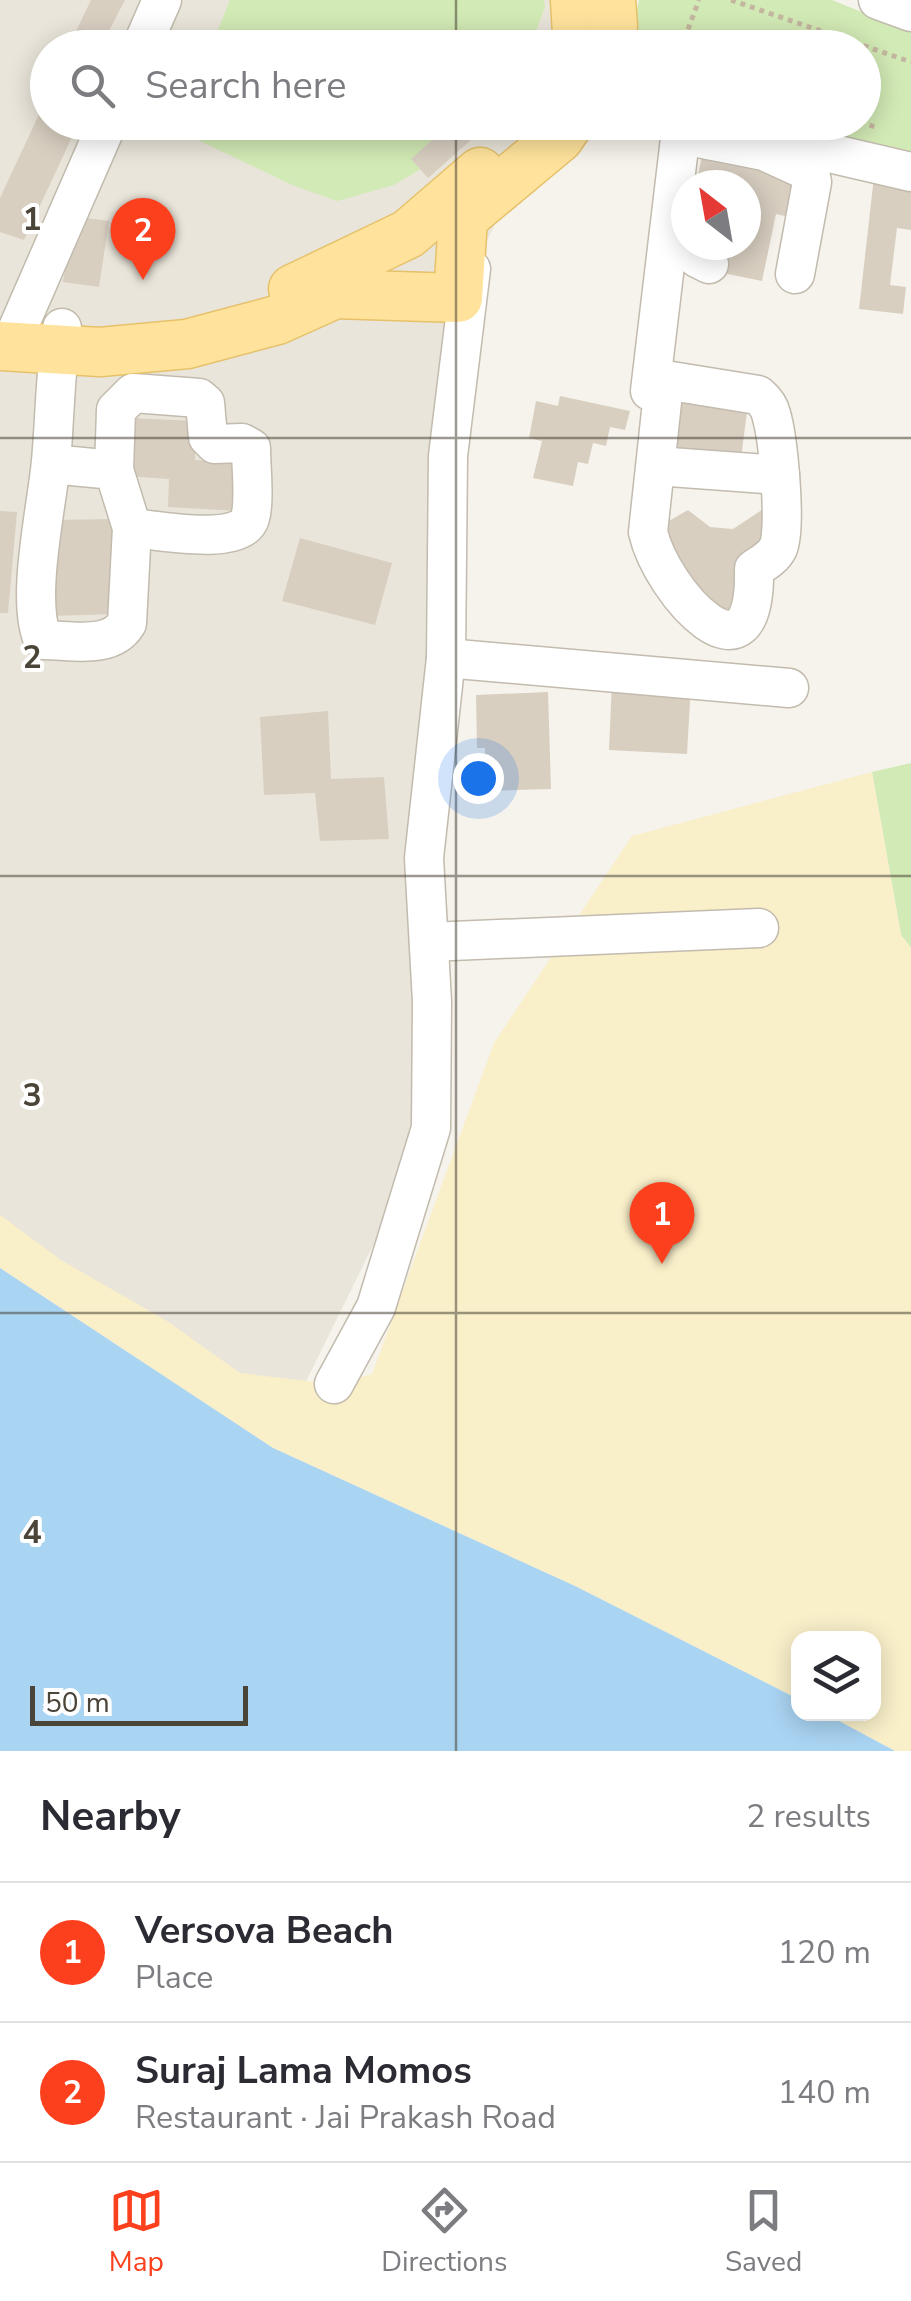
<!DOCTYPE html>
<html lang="en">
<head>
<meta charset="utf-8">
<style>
  :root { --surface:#fff; --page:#f2f2f3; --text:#2b2b33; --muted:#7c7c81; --line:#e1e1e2; --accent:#fc3f1d }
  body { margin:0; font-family:"Nunito Sans",sans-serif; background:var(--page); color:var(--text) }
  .controls { position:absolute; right:30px; bottom:30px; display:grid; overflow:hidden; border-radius:20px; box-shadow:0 5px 25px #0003 }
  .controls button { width:90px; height:90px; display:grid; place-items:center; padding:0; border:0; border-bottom:2px solid var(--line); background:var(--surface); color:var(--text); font:50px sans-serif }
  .compass { position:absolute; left:671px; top:170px; width:90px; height:90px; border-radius:50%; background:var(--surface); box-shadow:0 5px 25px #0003; rotate:329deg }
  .scale { position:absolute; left:30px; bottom:25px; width:218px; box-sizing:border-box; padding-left:10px; border:5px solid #4b4439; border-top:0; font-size:28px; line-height:35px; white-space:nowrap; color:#4b4439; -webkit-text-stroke:8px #fff; paint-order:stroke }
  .you { position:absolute; left:478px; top:778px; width:35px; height:35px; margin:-25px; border:8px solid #fff; border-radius:50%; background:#1a73e8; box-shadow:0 0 0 15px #1a73e833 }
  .badge { display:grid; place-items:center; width:65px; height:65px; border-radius:50%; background:var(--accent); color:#fff; font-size:32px; font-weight:700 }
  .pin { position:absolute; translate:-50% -82px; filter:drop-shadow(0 2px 5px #0008) }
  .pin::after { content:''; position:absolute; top:52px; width:35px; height:30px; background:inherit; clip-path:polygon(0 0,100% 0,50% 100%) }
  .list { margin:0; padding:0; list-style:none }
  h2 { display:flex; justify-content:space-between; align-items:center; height:130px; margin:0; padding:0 40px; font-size:42px }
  h2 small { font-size:32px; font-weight:400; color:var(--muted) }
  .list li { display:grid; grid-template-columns:65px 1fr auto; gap:30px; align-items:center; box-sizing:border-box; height:140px; padding:0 40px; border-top:2px solid var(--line) }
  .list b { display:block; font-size:38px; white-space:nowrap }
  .list p { margin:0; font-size:32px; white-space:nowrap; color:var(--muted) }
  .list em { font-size:32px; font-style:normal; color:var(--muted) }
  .icon { flex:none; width:55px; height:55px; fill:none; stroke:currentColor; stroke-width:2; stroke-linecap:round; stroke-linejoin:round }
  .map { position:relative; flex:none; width:911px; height:1751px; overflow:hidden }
  .search { position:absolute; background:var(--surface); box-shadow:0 5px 25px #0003; left:30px; right:30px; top:30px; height:110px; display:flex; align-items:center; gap:25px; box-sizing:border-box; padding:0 35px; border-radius:55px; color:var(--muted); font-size:38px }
  .sheet { height:410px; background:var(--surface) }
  nav { display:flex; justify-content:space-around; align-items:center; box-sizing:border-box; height:140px; border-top:2px solid var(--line); background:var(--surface); font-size:28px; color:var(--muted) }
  nav a { display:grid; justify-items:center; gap:5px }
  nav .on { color:var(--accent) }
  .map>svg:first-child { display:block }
  .residential { fill:#eae5da }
  .green { fill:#d2eab5 }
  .sand { fill:#f9efc9 }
  .water { fill:#a9d4f2 }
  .building { fill:#d8cfc1 }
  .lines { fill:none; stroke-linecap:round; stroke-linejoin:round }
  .minor-casing { stroke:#c2bbae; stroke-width:41 }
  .major-casing { stroke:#e6c16a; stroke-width:51 }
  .path { stroke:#c4b79f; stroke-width:5; stroke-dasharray:5 5; stroke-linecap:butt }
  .minor { stroke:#fff; stroke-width:38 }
  .major { stroke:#ffe39c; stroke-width:48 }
  .grid { fill:none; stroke:#4b4439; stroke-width:2.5; stroke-opacity:0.55 }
  .grid-label { font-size:32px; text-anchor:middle; font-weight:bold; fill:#4b4439; stroke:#fff; stroke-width:8; stroke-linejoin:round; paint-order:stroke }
</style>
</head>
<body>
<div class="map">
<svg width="911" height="1751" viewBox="0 0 911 1751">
  <rect width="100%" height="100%" fill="#f6f3ec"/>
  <path class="residential" d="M0,0H593L583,47L48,48V122L546,123L458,298L431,1128L273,1448L0,1261Z"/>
  <g class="green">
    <path d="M230,0H544L545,7L530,47H211Z"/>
    <path d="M639,0H832L911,32V161L746,123L864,122V48H628Z"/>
    <path d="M180,122L452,123L421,169L394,185L337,201L292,185L177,130Z"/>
    <path d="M911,763V948L901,935L872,772Z"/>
  </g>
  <path class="sand" d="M872,772L901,935L911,948V1751H895L826,1714H874V1638H798V1699L575,1586L273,1448L0,1268V1215L61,1260L167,1321L240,1373L334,1384L372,1374L494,1043L632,836Z"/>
  <path class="water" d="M0,1268L273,1448L575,1586L798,1699V1714H826L895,1751H0Z"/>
  <g class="building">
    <path d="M91,0H125L100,48H68Z"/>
    <path d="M48,95V122H79L24,240L0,232V198Z"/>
    <path d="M452,122L471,140L428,178L411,159Z"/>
    <path d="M703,151L806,180L798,219L776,214L762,281L718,272L723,245H746V185H712L697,180Z"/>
    <path d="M874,177L911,181V230L897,228L890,285L906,287L903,314L859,309Z"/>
    <path d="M73,216L109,221L99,287L63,282Z"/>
    <path d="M682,395L748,404L741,458L675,448Z"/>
    <path d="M560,396L630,411L625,430L610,427L606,446L593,443L588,464L578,462L573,486L533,478L542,441L529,438L536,401L558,406Z"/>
    <path d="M129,418L197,421L195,460L241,462L238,511L168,507L169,479L125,476Z"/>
    <path d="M771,504L746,602L714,623L662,555L667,522L688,510L710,527L733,529Z"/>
    <path d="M0,511L17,512L8,613H0Z"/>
    <path d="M118,519L119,614L49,616V520Z"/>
    <path d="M300,538L392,563L375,625L282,601Z"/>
    <path d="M612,681L691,685L687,754L609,750Z"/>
    <path d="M548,692L551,789L486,791L485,748H477L476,695Z"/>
    <path d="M328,711L331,779L384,777L389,839L320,841L315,793L264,795L260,717Z"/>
  </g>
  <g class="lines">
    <g class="minor-casing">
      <g id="minor">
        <path d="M878,0L911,12"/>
        <path d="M141,48L162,0"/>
        <path d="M698,138L764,151L810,172L812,182L795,274"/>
        <path d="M782,142L911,172"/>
        <path d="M689,245L697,258L709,264"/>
        <path d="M16,348L18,328L108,122"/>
        <path d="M665,380L758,395C764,400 769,405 771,414C778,437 787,527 778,548C773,558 763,563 754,569C757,697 662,593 648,532L663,393L650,391L682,122"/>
        <path d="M51,464L114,470L132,528L127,623C111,650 71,640 43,640C25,599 47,507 51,461C55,417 55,372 62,328"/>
        <path d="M656,466L780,475"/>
        <path d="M114,470L116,410L133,393L199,398L205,403L208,437L215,444L242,443L251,448C251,466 255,502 250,518C241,547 157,530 132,528"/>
        <path d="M446,658L789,688"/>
        <path d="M429,942L759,928"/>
        <path d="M334,1384L376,1307L431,1128L432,1002L424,858L446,658L448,456L471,269"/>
      </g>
    </g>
    <g class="major-casing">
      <g id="major">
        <path d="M572,48L577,34L575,0"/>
        <path d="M606,48L613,26L611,0"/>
        <path d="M293,289L408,234L480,172"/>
        <path d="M0,346L100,352L187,344L277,320L335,294L458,298L463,218L559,138L570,122"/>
      </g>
    </g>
    <g class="path">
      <path d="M731,0L911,62"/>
      <path d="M681,48L699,0"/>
      <path d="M860,122L879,128"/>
    </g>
    <use href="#minor" class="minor"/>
    <use href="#major" class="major"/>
  </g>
  <path class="grid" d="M456,0V48M456,122V1751M0,438H911M0,876H911M0,1313H911"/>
  <g class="grid-label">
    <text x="32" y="230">1</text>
    <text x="32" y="668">2</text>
    <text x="32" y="1106">3</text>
    <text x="32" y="1543">4</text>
  </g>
</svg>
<div class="controls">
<button><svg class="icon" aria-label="layers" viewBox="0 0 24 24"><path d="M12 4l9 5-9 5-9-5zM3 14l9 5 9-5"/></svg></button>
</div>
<svg class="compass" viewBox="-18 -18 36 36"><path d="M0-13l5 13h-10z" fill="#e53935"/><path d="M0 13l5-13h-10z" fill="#7c7c81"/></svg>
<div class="scale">50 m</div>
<div class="you"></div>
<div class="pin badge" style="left:662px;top:1264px">1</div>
<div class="pin badge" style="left:143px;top:280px">2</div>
<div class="search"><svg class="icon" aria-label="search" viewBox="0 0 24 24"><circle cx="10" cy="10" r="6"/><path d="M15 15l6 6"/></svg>Search here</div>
</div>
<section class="sheet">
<h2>Nearby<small>2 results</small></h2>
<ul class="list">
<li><span class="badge">1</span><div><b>Versova Beach</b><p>Place</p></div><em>120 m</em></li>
<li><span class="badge">2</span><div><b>Suraj Lama Momos</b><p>Restaurant · Jai Prakash Road</p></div><em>140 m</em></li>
</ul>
</section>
<nav>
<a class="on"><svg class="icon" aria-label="map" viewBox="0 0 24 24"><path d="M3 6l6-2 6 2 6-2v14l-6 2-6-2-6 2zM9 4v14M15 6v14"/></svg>Map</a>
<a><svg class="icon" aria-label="directions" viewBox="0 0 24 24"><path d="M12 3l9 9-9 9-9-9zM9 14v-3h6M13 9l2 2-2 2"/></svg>Directions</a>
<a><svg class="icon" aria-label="saved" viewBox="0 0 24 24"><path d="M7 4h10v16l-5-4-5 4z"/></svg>Saved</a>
</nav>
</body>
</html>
